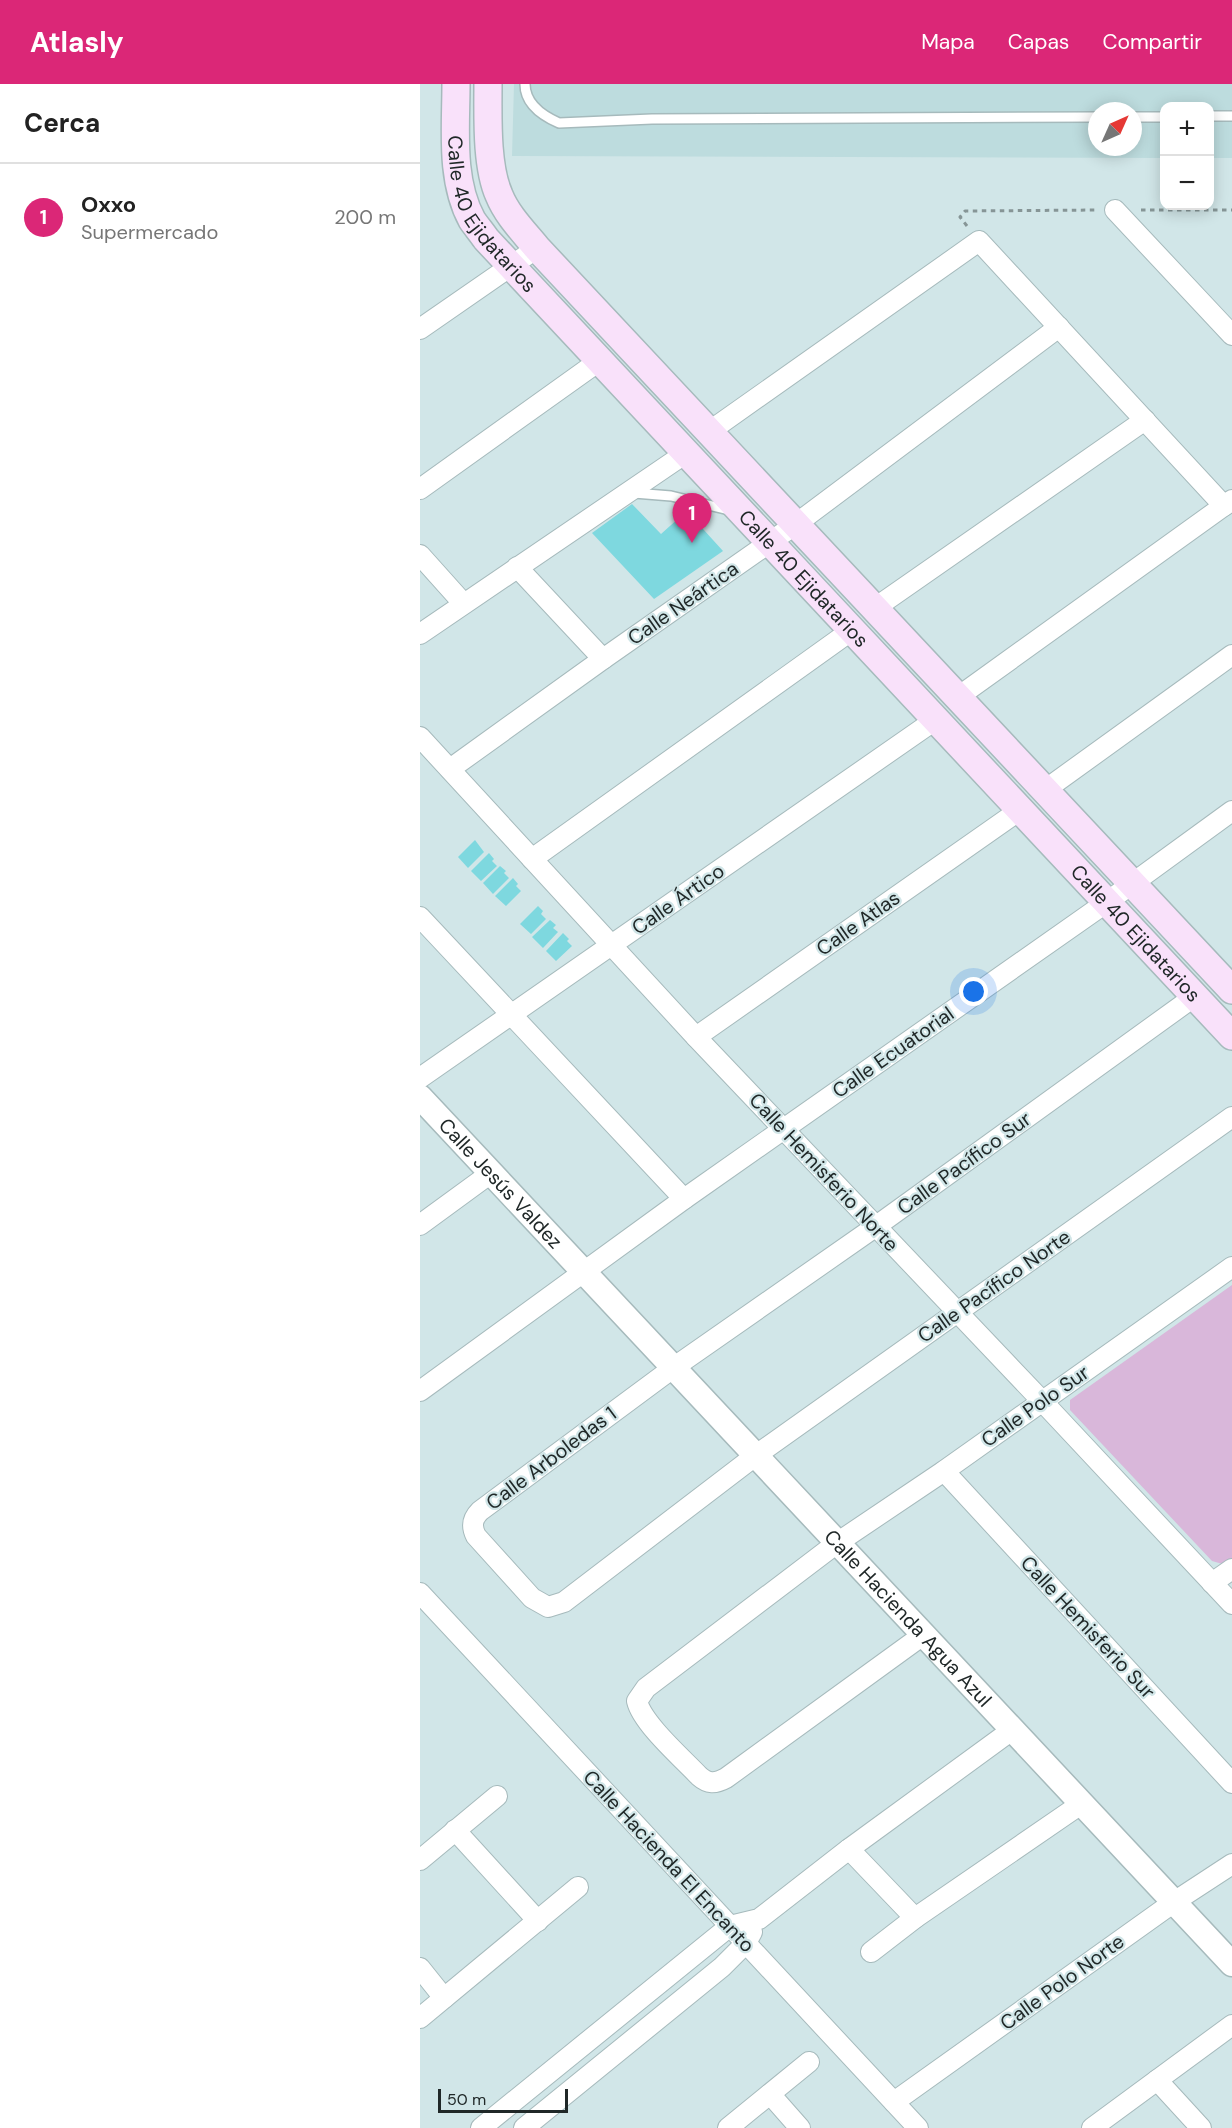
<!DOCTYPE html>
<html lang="es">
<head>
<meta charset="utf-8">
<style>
  :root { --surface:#fff; --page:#f6f6f6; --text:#222; --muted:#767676; --line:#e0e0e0; --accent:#db2777 }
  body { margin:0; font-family:"DM Sans",sans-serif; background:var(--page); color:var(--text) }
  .controls { position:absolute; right:18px; top:18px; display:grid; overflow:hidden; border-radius:12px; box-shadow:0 3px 15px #0003 }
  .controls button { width:54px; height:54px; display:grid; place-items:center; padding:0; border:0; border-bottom:2px solid var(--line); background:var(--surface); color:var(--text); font:30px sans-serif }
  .compass { position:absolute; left:668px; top:18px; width:54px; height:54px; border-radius:50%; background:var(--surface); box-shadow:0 3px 15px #0003; rotate:45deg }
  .scale { position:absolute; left:18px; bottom:15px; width:130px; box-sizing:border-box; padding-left:6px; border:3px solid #202828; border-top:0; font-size:16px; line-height:21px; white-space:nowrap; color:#202828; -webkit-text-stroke:4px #d1e6e8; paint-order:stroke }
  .you { position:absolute; left:554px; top:908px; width:21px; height:21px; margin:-15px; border:4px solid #fff; border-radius:50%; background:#1a73e8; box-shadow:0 0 0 9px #1a73e833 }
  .badge { display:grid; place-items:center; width:39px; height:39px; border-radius:50%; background:var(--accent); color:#fff; font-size:20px; font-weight:700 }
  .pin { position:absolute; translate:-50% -50px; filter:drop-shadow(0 2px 3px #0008) }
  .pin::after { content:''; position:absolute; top:32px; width:21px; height:18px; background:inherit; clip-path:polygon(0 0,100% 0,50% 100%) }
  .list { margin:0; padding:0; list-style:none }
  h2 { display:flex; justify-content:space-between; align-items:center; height:78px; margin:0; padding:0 24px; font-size:26px }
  h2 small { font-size:20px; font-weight:400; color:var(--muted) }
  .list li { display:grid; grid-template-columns:39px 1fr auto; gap:18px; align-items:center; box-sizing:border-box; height:108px; padding:0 24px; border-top:2px solid var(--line) }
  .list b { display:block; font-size:22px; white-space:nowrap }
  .list p { margin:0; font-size:20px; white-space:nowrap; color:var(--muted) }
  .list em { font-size:20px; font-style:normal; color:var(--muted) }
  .map { position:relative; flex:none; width:812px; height:2044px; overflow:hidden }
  header { display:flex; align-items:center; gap:36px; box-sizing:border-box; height:84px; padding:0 30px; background:var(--accent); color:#fff }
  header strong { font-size:28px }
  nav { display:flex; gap:33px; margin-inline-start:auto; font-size:21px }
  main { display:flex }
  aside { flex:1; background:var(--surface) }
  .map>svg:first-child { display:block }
  .built { fill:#bddcde; fill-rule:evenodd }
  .green { fill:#d9b7da }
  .building { fill:#7ed8df }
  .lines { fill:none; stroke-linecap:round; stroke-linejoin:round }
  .service-casing { stroke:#a6babc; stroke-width:12 }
  .minor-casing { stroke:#a6babc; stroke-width:22 }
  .tertiary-casing { stroke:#a6babc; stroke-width:27 }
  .secondary-casing { stroke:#a6babc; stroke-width:30 }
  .path { stroke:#869596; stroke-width:3; stroke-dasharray:4.5 4.5; stroke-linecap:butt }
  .service { stroke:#fff; stroke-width:9 }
  .minor { stroke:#fff; stroke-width:20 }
  .tertiary { stroke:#fff; stroke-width:24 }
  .secondary { stroke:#f9e1fa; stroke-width:27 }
  .labels { text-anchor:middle; stroke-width:4.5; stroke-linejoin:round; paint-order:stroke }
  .street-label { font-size:20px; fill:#202828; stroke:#d1e6e8 }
</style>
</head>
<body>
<header>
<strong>Atlasly</strong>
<nav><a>Mapa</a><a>Capas</a><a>Compartir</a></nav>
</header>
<main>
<aside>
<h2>Cerca<small></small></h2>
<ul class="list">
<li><span class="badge">1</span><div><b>Oxxo</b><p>Supermercado</p></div><em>200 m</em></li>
</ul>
</aside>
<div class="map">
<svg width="812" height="2044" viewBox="0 0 812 2044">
  <rect width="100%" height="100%" fill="#d1e6e8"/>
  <path class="built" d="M94,0H812V74H790V22H744V74L92,72ZM677,27H713V63H677Z"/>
  <path class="green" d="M812,1201V1476L806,1481L792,1477L650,1326V1316Z"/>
  <g class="building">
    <path d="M212,420L241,450L260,433L273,434L303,467L234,515L172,449Z"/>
    <path d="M55,756L64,768L48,784L38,773Z"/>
    <path d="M69,769L74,775L72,777L77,782L61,797L51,787Z"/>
    <path d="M80,782L86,787L84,789L89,794L73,810L63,799Z"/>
    <path d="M93,794L98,800L96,802L101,807L86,822L75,812Z"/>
    <path d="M118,822L123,827L121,830L126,835L111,850L100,840Z"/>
    <path d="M130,836L136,841L133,844L138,848L123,864L112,853Z"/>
    <path d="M143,849L149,855L147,857L152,862L136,877L126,867Z"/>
  </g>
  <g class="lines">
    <g class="service-casing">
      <g id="service">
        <path d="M105,0C105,20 123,32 139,39L232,35L677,33"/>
        <path d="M790,32H812"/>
        <path d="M713,33H744"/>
        <path d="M214,409L251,412L309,426"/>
      </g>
    </g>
    <g class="minor-casing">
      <g id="minor">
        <path d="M695,126L812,251"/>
        <path d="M0,245L117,164"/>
        <path d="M290,347L559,157L804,422"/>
        <path d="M0,405L179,277"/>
        <path d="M0,471L43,519"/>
        <path d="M97,483L183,575"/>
        <path d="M455,524L725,336"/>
        <path d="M0,550L266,369"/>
        <path d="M538,613L812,416"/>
        <path d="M0,653L276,953L622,1317L812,1520"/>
        <path d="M30,685L183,575L376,440L639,243"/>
        <path d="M625,706L812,571"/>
        <path d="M112,775L432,546"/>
        <path d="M0,833L264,1115"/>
        <path d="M775,912L455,1143L253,1284L60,1427C52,1435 51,1442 56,1452L112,1514L128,1523L144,1518L335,1372L812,1033"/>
        <path d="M276,953L600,726"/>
        <path d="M0,994L515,636"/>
        <path d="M0,1141L71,1089"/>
        <path d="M0,1307L264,1115L687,818L812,727"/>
        <path d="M524,1387L812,1699"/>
        <path d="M792,1499L812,1485"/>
        <path d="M0,1509L498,2044"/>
        <path d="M503,1551L306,1694C295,1700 288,1700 279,1692C262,1674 222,1639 217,1617L226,1604L417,1459L524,1387L812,1183"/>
        <path d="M35,1746L118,1837"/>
        <path d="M429,1765L495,1834"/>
        <path d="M0,1776L77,1712"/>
        <path d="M451,1868L495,1834L661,1720"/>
        <path d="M0,1884L24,1914"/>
        <path d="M0,1934L158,1803"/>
        <path d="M737,1996L781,2044"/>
        <path d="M350,2010L380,2044"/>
        <path d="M474,2018L754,1818L812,1780"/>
        <path d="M61,2044L310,1842L339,1835L429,1765L592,1646"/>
        <path d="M104,2044L302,1883L326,1859L332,1848"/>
        <path d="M308,2044L389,1978"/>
        <path d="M672,2044L812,1941"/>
      </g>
    </g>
    <g class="tertiary-casing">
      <g id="tertiary">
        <path id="s1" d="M0,1013L812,1880"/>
      </g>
    </g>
    <g class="secondary-casing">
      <g id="secondary">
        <path id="s2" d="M36,0C36,44 30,96 52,136C56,142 62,149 66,155L812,952"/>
        <path d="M68,0C68,32 66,82 79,111C87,131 103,147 117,164L812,906"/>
      </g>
    </g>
    <g class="path">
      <path d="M721,126H812"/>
      <path d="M547,142L540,133L545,127L678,126"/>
    </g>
    <use href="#service" class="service"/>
    <use href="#minor" class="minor"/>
    <use href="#tertiary" class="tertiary"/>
    <use href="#secondary" class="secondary"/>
  </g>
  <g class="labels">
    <g class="street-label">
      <text dy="7" stroke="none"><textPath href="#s2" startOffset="141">Calle 40 Ejidatarios</textPath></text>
      <text dy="7" stroke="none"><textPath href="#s2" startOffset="627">Calle 40 Ejidatarios</textPath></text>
      <text transform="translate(263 519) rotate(-35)" y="7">Calle Neártica</text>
      <text transform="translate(258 815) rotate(-35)" y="7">Calle Ártico</text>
      <text transform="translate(438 839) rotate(-35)" y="7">Calle Atlas</text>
      <text dy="7" stroke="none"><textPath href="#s2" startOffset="1113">Calle 40 Ejidatarios</textPath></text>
      <text transform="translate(473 968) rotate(-35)" y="7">Calle Ecuatorial</text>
      <text transform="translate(544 1079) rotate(-36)" y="7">Calle Pacífico Sur</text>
      <text transform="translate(404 1088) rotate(47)" y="7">Calle Hemisferio Norte</text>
      <text dy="7" stroke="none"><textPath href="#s1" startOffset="118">Calle Jesús Valdez</textPath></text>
      <text transform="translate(574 1202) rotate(-35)" y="7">Calle Pacífico Norte</text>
      <text transform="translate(615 1322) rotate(-35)" y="7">Calle Polo Sur</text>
      <text transform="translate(131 1374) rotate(-37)" y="7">Calle Arboledas 1</text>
      <text dy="7" stroke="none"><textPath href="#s1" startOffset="714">Calle Hacienda Agua Azul</textPath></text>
      <text transform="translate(668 1543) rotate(47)" y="7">Calle Hemisferio Sur</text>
      <text transform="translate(249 1777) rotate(47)" y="7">Calle Hacienda El Encanto</text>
      <text transform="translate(642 1898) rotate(-36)" y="7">Calle Polo Norte</text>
    </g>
  </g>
</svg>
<div class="controls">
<button>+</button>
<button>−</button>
</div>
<svg class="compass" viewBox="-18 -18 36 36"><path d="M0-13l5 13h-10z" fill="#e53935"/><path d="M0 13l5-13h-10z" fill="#767676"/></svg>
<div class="scale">50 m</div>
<div class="you"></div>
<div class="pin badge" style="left:272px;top:459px">1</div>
</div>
</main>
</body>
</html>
